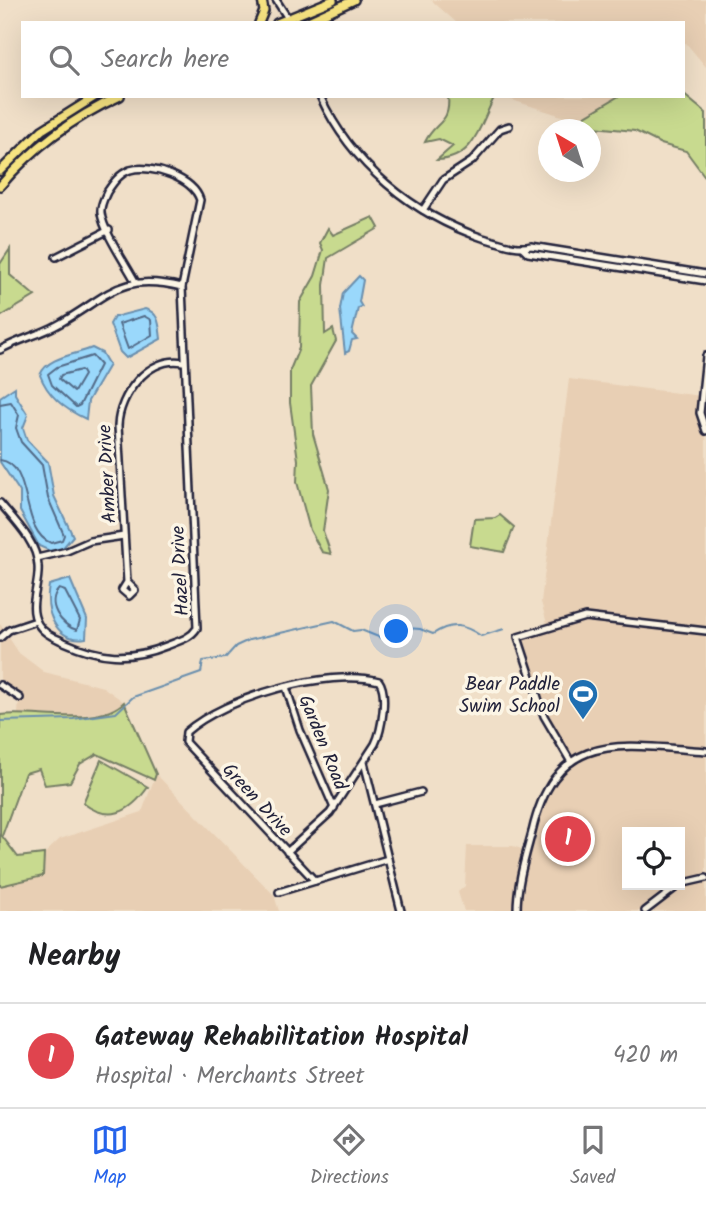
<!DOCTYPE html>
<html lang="en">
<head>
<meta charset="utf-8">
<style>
  :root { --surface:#fff; --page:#f6f6f6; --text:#202124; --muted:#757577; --line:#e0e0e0; --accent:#2563eb }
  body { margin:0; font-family:Kalam,sans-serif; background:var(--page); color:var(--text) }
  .controls { position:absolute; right:21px; bottom:21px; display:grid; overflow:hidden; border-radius:0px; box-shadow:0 7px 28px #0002 }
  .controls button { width:63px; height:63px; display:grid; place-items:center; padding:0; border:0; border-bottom:2px solid var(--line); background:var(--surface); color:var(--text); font:35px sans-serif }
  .compass { position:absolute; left:538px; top:119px; width:63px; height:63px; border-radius:50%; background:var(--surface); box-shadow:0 7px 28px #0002; rotate:321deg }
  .you { position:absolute; left:397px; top:632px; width:24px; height:24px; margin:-18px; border:5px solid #fff; border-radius:50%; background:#1a73e8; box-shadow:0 0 0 10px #1a73e833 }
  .badge { display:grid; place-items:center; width:46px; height:46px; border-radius:50%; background:var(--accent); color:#fff; font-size:23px; font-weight:700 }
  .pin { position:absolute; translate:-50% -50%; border:4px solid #fff; box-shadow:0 2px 7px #0006 }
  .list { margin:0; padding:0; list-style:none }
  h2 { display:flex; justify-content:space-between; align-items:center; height:91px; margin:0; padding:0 28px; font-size:30px }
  h2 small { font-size:23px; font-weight:400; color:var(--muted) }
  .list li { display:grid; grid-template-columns:46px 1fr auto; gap:21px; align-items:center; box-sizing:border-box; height:105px; padding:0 28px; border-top:2px solid var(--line) }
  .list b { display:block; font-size:26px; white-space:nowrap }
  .list p { margin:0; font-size:23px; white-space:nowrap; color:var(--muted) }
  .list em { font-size:23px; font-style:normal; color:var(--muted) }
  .icon { flex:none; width:38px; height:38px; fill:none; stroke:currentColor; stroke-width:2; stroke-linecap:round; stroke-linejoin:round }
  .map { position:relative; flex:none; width:706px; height:911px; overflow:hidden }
  .search { position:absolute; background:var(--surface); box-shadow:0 7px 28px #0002; left:21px; right:21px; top:21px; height:77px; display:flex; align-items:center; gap:18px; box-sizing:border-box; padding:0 24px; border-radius:0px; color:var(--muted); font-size:26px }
  .sheet { height:196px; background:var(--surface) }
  nav { display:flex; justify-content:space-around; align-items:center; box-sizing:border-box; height:98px; border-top:2px solid var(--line); background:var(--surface); font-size:19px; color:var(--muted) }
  nav a { display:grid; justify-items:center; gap:4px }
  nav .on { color:var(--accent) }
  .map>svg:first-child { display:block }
  .built { fill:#e8cfb4; fill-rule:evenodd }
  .green { fill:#c8da8f; stroke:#757e65; stroke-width:2 }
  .water { fill:#9ad8fb; stroke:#6a8fae; stroke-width:2 }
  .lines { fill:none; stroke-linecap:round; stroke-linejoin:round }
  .shore { stroke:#526b88; stroke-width:2 }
  .stream { stroke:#6a8fae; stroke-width:2 }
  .minor-casing { stroke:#22223b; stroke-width:10 }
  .major-casing { stroke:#22223b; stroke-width:12 }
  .minor { stroke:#fcf5e5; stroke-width:5 }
  .major { stroke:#f6e381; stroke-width:7 }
  .labels { text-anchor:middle; stroke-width:7; stroke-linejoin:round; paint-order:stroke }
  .street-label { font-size:19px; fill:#22223b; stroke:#fcf5e5 }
  .poi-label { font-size:19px; fill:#22223b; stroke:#fcf5e5; text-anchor:end }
</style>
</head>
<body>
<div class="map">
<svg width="706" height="911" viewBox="0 0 706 911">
  <rect width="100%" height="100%" fill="#f0dfc8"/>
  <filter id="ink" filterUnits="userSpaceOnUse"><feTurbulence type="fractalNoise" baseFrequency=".0143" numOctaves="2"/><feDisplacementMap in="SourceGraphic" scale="14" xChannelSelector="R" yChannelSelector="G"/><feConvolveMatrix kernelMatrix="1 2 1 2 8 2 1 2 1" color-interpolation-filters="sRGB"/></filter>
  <g filter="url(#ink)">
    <g class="built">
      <path d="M431,0H706V67L686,43L683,44V23H457Z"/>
      <path d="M500,96H619L577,121Z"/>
      <path d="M569,379L701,396L700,413L706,431V911H464L458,892L465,886L467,846H513L527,851L540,798L549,782L571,762L551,733L518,637L548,627L541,602ZM627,832H680V885H627Z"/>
      <path d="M0,624L19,653L44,672L103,687L124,702L116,711L71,716L18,714L19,698L0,685Z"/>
      <path d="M156,774L274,895L279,911H0V886L43,876L44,854L60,839L142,812Z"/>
    </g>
    <g class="green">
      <path d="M683,94L706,113V178L686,151L661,144L635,131L583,126L577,121L619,96Z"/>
      <path d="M448,96H495C480,123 476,159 437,160L453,146L439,139L425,142C435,121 451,124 448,96Z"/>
      <path d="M373,217L379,228L328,258L324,285L325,334L333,329L336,341L311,386L313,434L329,489L323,531L331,554L322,552L310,530L297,482L298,460L290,403V370L299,348L300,302L315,276L323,250L320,243L328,228L333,235Z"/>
      <path d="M10,249V275L35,296L0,317V264Z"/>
      <path d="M500,515L514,527L504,552L470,546L474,519L495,518Z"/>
      <path d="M124,702L156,774L154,780L97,754L80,764L70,782L45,785L39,769L25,773L2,836L18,857L44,854L43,876L0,886V715C34,710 99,728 124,702Z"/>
      <path d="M101,760L148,787C130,813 109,823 83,803Z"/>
    </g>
    <g class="water">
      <path d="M359,276L363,280L359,302L362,307L358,308L352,334L357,339L352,340L349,351L345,353L340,309L343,293Z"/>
      <path d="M145,309C160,313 159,325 161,339L126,358L120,352L110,324L114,317Z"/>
      <path d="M92,348L102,353L109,365L88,401L86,419C66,410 48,397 40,375C47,357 75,355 92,348Z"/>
      <path d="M15,387V394L28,415L23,428L27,440L48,462L54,496L73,536L61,550L50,551L39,546L20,511V492L0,462V397Z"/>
      <path d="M70,579L87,619L86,638C55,643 44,610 49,585Z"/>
    </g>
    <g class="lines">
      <g class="shore">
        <path d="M144,316L151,320L152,335L128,349L119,324Z"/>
        <path d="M92,356L100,365L80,405L76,407L52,385L48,374L57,367Z"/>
        <path d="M81,370L84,375L74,392L59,379L61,375Z"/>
        <path d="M0,404L11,402L19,415L16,428L21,442L42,465L48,498L64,535L62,540L51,543C19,531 34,464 0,460"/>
        <path d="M59,589L65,591L80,620L77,630C61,626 45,603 59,589Z"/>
      </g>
      <path class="stream" d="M0,721L73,719L116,713L133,697L201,673L203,661L225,658L236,646L249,640L334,621L353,631L361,630L381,638L395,627L420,629L433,634C451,622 464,624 481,636L504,629"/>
      <g class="minor-casing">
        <g id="minor">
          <path d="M276,0L291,23"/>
          <path d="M320,96C351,164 413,215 483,238C498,242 516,250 531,246L706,274"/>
          <path d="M423,210L443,180L472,161L500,129L509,126"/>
          <path d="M523,248L528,253L706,281"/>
          <path d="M56,257L109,230"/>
          <path d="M0,350C19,339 40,335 59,324C109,296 119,272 182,287"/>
          <path d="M706,356L700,413L706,431"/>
          <path d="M0,503C15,521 37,542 38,566C40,585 27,606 38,624C44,634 54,637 64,642C100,658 128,661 166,646C178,641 190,639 197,628L182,287L200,200C193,178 152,164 130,170C119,174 113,183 107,192C104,199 100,205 101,213C103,231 126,264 135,281"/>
          <path d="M37,558L67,551L90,541L124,536"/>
          <path d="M127,582L135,590L129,596L122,590L127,582L118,426C119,395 148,356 183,362"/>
          <path d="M0,638L9,630L36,621"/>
          <path d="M0,685L20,698"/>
          <path d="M286,687L300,730L334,808"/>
          <path d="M364,762L401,911"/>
          <path d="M571,762L544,716L518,637L585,617L706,631"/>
          <path d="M375,804L421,792"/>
          <path d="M287,852L330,813L375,744C382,730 388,693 379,681C328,668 225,697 186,732L185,742L315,881"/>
          <path d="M680,884L706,878"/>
          <path d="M279,892L388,859"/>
          <path d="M517,911C517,883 525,858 532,832C556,728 621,745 706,751"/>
          <path d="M645,911L679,885"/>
        </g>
      </g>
      <g class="major-casing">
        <g id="major">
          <path d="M259,23L264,11L262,0"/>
          <path d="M277,23L333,0"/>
          <path d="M304,23L354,0"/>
          <path d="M0,171L42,130L96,96"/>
          <path d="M0,186C34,146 72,118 120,96"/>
        </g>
      </g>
      <use href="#minor" class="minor"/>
      <use href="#major" class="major"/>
    </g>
  </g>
  <defs>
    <g id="stadium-pin" transform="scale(1.575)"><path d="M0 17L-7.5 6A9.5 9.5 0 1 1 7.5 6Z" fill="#1f6fb2" stroke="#fcf5e5"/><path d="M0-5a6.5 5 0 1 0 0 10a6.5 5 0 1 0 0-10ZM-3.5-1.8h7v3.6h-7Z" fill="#fff"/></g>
  </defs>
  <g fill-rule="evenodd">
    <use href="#stadium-pin" x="583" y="694"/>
  </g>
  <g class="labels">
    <g class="street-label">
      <text transform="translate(106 474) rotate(-93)" y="7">Amber Drive</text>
      <text transform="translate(179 571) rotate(-93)" y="7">Hazel Drive</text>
      <text transform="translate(324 742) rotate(68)" y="7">Garden Road</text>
      <text transform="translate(258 799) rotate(47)" y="7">Green Drive</text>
    </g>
    <g class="poi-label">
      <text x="560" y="690">Bear Paddle<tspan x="560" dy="22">Swim School</tspan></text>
    </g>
  </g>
</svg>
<div class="controls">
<button><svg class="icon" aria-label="locate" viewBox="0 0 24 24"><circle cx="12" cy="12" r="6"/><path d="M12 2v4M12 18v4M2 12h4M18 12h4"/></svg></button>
</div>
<svg class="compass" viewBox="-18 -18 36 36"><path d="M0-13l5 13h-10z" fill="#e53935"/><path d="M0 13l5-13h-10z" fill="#757577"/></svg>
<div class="you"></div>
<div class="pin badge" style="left:568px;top:839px;background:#e0444e">1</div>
<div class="search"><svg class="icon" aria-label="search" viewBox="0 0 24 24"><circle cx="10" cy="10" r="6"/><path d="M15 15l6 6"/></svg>Search here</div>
</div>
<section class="sheet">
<h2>Nearby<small></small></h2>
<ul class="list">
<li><span class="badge" style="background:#e0444e">1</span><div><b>Gateway Rehabilitation Hospital</b><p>Hospital · Merchants Street</p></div><em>420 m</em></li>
</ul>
</section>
<nav>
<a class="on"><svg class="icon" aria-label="map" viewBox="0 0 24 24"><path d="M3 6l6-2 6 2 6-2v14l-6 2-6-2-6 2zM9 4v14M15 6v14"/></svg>Map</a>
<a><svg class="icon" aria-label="directions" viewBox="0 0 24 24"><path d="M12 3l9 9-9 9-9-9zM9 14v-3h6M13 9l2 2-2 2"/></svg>Directions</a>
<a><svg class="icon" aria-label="saved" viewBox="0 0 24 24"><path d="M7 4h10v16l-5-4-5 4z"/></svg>Saved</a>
</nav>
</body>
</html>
